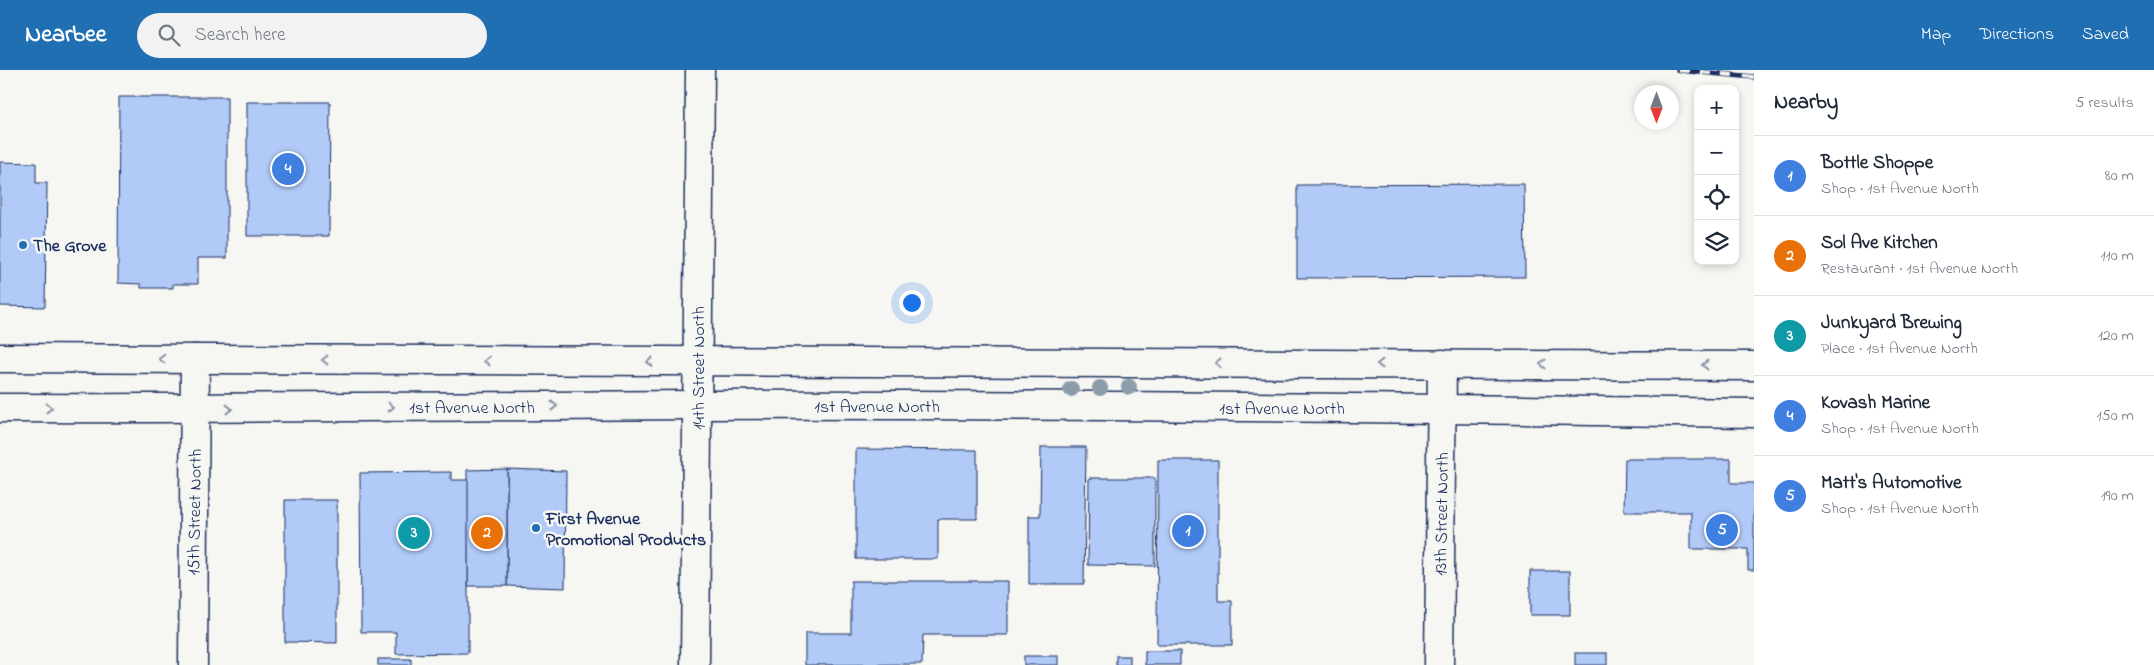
<!DOCTYPE html>
<html lang="en">
<head>
<meta charset="utf-8">
<style>
  :root { --surface:#fff; --page:#f2f2f3; --text:#1f2937; --muted:#747a83; --line:#e0e1e3; --accent:#1f6fb2 }
  body { margin:0; font-family:"Indie Flower",sans-serif; background:var(--page); color:var(--text) }
  .controls { position:absolute; right:15px; top:15px; display:grid; overflow:hidden; border-radius:10px; box-shadow:0 2px 8px #0003 }
  .controls button { width:45px; height:45px; display:grid; place-items:center; padding:0; border:0; border-bottom:1px solid var(--line); background:var(--surface); color:var(--text); font:25px sans-serif }
  .compass { position:absolute; left:1634px; top:15px; width:45px; height:45px; border-radius:50%; background:var(--surface); box-shadow:0 2px 8px #0003; rotate:180deg }
  .you { position:absolute; left:911px; top:232px; width:18px; height:18px; margin:-12px; border:4px solid #fff; border-radius:50%; background:#1a73e8; box-shadow:0 0 0 8px #1a73e833 }
  .badge { display:grid; place-items:center; width:32px; height:32px; border-radius:50%; background:var(--accent); color:#fff; font-size:16px; font-weight:700 }
  .pin { position:absolute; translate:-50% -50%; border:2px solid #fff; box-shadow:0 1px 5px #0006 }
  .list { margin:0; padding:0; list-style:none }
  h2 { display:flex; justify-content:space-between; align-items:center; height:65px; margin:0; padding:0 20px; font-size:21px }
  h2 small { font-size:16px; font-weight:400; color:var(--muted) }
  .list li { display:grid; grid-template-columns:32px 1fr auto; gap:15px; align-items:center; box-sizing:border-box; height:80px; padding:0 20px; border-top:1px solid var(--line) }
  .list b { display:block; font-size:19px; white-space:nowrap }
  .list p { margin:0; font-size:16px; white-space:nowrap; color:var(--muted) }
  .list em { font-size:16px; font-style:normal; color:var(--muted) }
  .icon { flex:none; width:28px; height:28px; fill:none; stroke:currentColor; stroke-width:2; stroke-linecap:round; stroke-linejoin:round }
  .map { position:relative; flex:none; width:1754px; height:595px; overflow:hidden }
  header { display:flex; align-items:center; gap:30px; box-sizing:border-box; height:70px; padding:0 25px; background:var(--accent); color:#fff }
  header strong { font-size:24px }
  nav { display:flex; gap:28px; margin-inline-start:auto; font-size:18px }
  .search { width:350px; height:45px; background:var(--page); display:flex; align-items:center; gap:12px; box-sizing:border-box; padding:0 18px; border-radius:28px; color:var(--muted); font-size:19px }
  main { display:flex }
  aside { flex:1; background:var(--surface) }
  .map>svg:first-child { display:block }
  .building { fill:#b1caf8; stroke:#1b2f5e }
  .lines { fill:none; stroke-linecap:round; stroke-linejoin:round }
  .minor-casing { stroke:#1b2f5e; stroke-width:31 }
  .major-casing { stroke:#1b2f5e; stroke-width:31 }
  .minor { stroke:#f6f6f2; stroke-width:28 }
  .major { stroke:#f6f6f2; stroke-width:28 }
  .rail-casing { stroke:#1b2f5e; stroke-width:5.5 }
  .rail { stroke:#f6f6f2; stroke-width:4; stroke-dasharray:11; stroke-linecap:butt }
  .tree { fill:#8c9daa }
  .oneway { stroke:#8892a8 }
  .poi-dot { fill:#1f6fb2; stroke:#f6f6f2; stroke-width:2 }
  .labels { text-anchor:middle; stroke-width:5; stroke-linejoin:round; paint-order:stroke }
  .poi-label { font-size:18px; font-weight:bold; fill:#1b2f5e; stroke:#f6f6f2; text-anchor:start }
  .street-label { font-size:18px; fill:#1b2f5e; stroke:#f6f6f2 }
</style>
</head>
<body>
<header>
<strong>Nearbee</strong>
<div class="search"><svg class="icon" aria-label="search" viewBox="0 0 24 24"><circle cx="10" cy="10" r="6"/><path d="M15 15l6 6"/></svg>Search here</div>
<nav><a>Map</a><a>Directions</a><a>Saved</a></nav>
</header>
<main>
<div class="map">
<svg width="1754" height="595" viewBox="0 0 1754 595">
  <rect width="100%" height="100%" fill="#f6f6f2"/>
  <filter id="ink" filterUnits="userSpaceOnUse"><feTurbulence type="fractalNoise" baseFrequency=".02" numOctaves="2"/><feDisplacementMap in="SourceGraphic" scale="10" xChannelSelector="R" yChannelSelector="G"/><feConvolveMatrix kernelMatrix="1 2 1 2 8 2 1 2 1" color-interpolation-filters="sRGB"/></filter>
  <g filter="url(#ink)">
    <g class="building">
      <path d="M119,27H227V188H198V214H173V218H141V214L118,213Z"/>
      <path d="M247,32H330L329,166H247Z"/>
      <path d="M0,92L36,93V113H47L45,237L0,236Z"/>
      <path d="M1524,114L1525,207L1297,208V115Z"/>
      <path d="M1041,377H1086L1084,514H1029V446H1040Z"/>
      <path d="M856,379L977,380V449H938V489H856Z"/>
      <path d="M1625,389H1731V413H1754V500H1748V479H1691V442H1624Z"/>
      <path d="M1158,390H1218V531H1232V575H1157Z"/>
      <path d="M507,399L566,401L565,518L507,516Z"/>
      <path d="M507,399V516H468L467,400Z"/>
      <path d="M451,402V410H468V583L396,584V562H361L360,403Z"/>
      <path d="M1089,408H1155V496L1088,495Z"/>
      <path d="M285,430H337V573L285,572Z"/>
      <rect x="1530" y="501" width="40" height="44"/>
      <path d="M851,511H1008V565H923L922,594L805,595V563H851Z"/>
      <rect x="1145" y="581" width="35" height="14"/>
      <rect x="1575" y="583" width="32" height="12"/>
      <rect x="1024" y="586" width="34" height="9"/>
      <rect x="1116" y="586" width="14" height="9"/>
      <rect x="378" y="589" width="33" height="6"/>
    </g>
    <g class="lines">
      <g class="minor-casing">
        <g id="minor">
          <path d="M193,595L195,289"/>
          <path d="M695,595L700,0"/>
          <path d="M1439,595L1442,294"/>
        </g>
      </g>
      <g class="major-casing">
        <g id="major">
          <path d="M0,288L1754,296"/>
          <path d="M0,338C232,339 464,336 696,335C1049,334 1402,338 1754,343"/>
        </g>
      </g>
      <use href="#minor" class="minor"/>
      <use href="#major" class="major"/>
      <g class="rail-casing">
        <path id="rail" d="M1678,0L1754,7"/>
      </g>
      <use href="#rail" class="rail"/>
    </g>
    <g class="tree">
      <circle cx="1129" cy="317" r="8"/>
      <circle cx="1100" cy="318" r="8"/>
      <circle cx="1071" cy="319" r="8"/>
    </g>
    <defs><path id="oneway-chevron" d="M-2-3.5L2.5 0L-2 3.5" fill="none" stroke-width="1.6" stroke-linecap="round" stroke-linejoin="round" transform="scale(1.25)"/></defs>
    <g class="oneway">
      <use href="#oneway-chevron" transform="translate(162 289) rotate(-180)"/>
      <use href="#oneway-chevron" transform="translate(325 290) rotate(-180)"/>
      <use href="#oneway-chevron" transform="translate(487 291) rotate(-180)"/>
      <use href="#oneway-chevron" transform="translate(650 292) rotate(-180)"/>
      <use href="#oneway-chevron" transform="translate(1218 293) rotate(-180)"/>
      <use href="#oneway-chevron" transform="translate(1380 294) rotate(-180)"/>
      <use href="#oneway-chevron" transform="translate(1543 294) rotate(-180)"/>
      <use href="#oneway-chevron" transform="translate(1705 295) rotate(-180)"/>
      <use href="#oneway-chevron" transform="translate(554 336)"/>
      <use href="#oneway-chevron" transform="translate(391 337)"/>
      <use href="#oneway-chevron" transform="translate(49 338)"/>
      <use href="#oneway-chevron" transform="translate(229 339)"/>
    </g>
  </g>
  <g class="poi-dot">
    <circle cx="23" cy="175" r="5"/>
    <circle cx="536" cy="458" r="5"/>
  </g>
  <g class="labels">
    <g class="poi-label">
      <text x="33" y="181">The Grove</text>
      <text x="546" y="454">First Avenue<tspan x="546" dy="21">Promotional Products</tspan></text>
    </g>
    <g class="street-label">
      <text transform="translate(698 298) rotate(-90)" y="6">14th Street North</text>
      <text x="877" y="342">1st Avenue North</text>
      <text x="472" y="343">1st Avenue North</text>
      <text x="1282" y="344">1st Avenue North</text>
      <text transform="translate(194 442) rotate(-89)" y="6">15th Street North</text>
      <text transform="translate(1441 444) rotate(-89)" y="6">13th Street North</text>
    </g>
  </g>
</svg>
<div class="controls">
<button>+</button>
<button>−</button>
<button><svg class="icon" aria-label="locate" viewBox="0 0 24 24"><circle cx="12" cy="12" r="6"/><path d="M12 2v4M12 18v4M2 12h4M18 12h4"/></svg></button>
<button><svg class="icon" aria-label="layers" viewBox="0 0 24 24"><path d="M12 4l9 5-9 5-9-5zM3 14l9 5 9-5"/></svg></button>
</div>
<svg class="compass" viewBox="-18 -18 36 36"><path d="M0-13l5 13h-10z" fill="#e53935"/><path d="M0 13l5-13h-10z" fill="#747a83"/></svg>
<div class="you"></div>
<div class="pin badge" style="left:1188px;top:461px;background:#3f7fe0">1</div>
<div class="pin badge" style="left:487px;top:463px;background:#e8710a">2</div>
<div class="pin badge" style="left:414px;top:463px;background:#0f9aa8">3</div>
<div class="pin badge" style="left:288px;top:99px;background:#3f7fe0">4</div>
<div class="pin badge" style="left:1722px;top:460px;background:#3f7fe0">5</div>
</div>
<aside>
<h2>Nearby<small>5 results</small></h2>
<ul class="list">
<li><span class="badge" style="background:#3f7fe0">1</span><div><b>Bottle Shoppe</b><p>Shop · 1st Avenue North</p></div><em>80 m</em></li>
<li><span class="badge" style="background:#e8710a">2</span><div><b>Sol Ave Kitchen</b><p>Restaurant · 1st Avenue North</p></div><em>110 m</em></li>
<li><span class="badge" style="background:#0f9aa8">3</span><div><b>Junkyard Brewing</b><p>Place · 1st Avenue North</p></div><em>120 m</em></li>
<li><span class="badge" style="background:#3f7fe0">4</span><div><b>Kovash Marine</b><p>Shop · 1st Avenue North</p></div><em>150 m</em></li>
<li><span class="badge" style="background:#3f7fe0">5</span><div><b>Matt's Automotive</b><p>Shop · 1st Avenue North</p></div><em>190 m</em></li>
</ul>
</aside>
</main>
</body>
</html>
